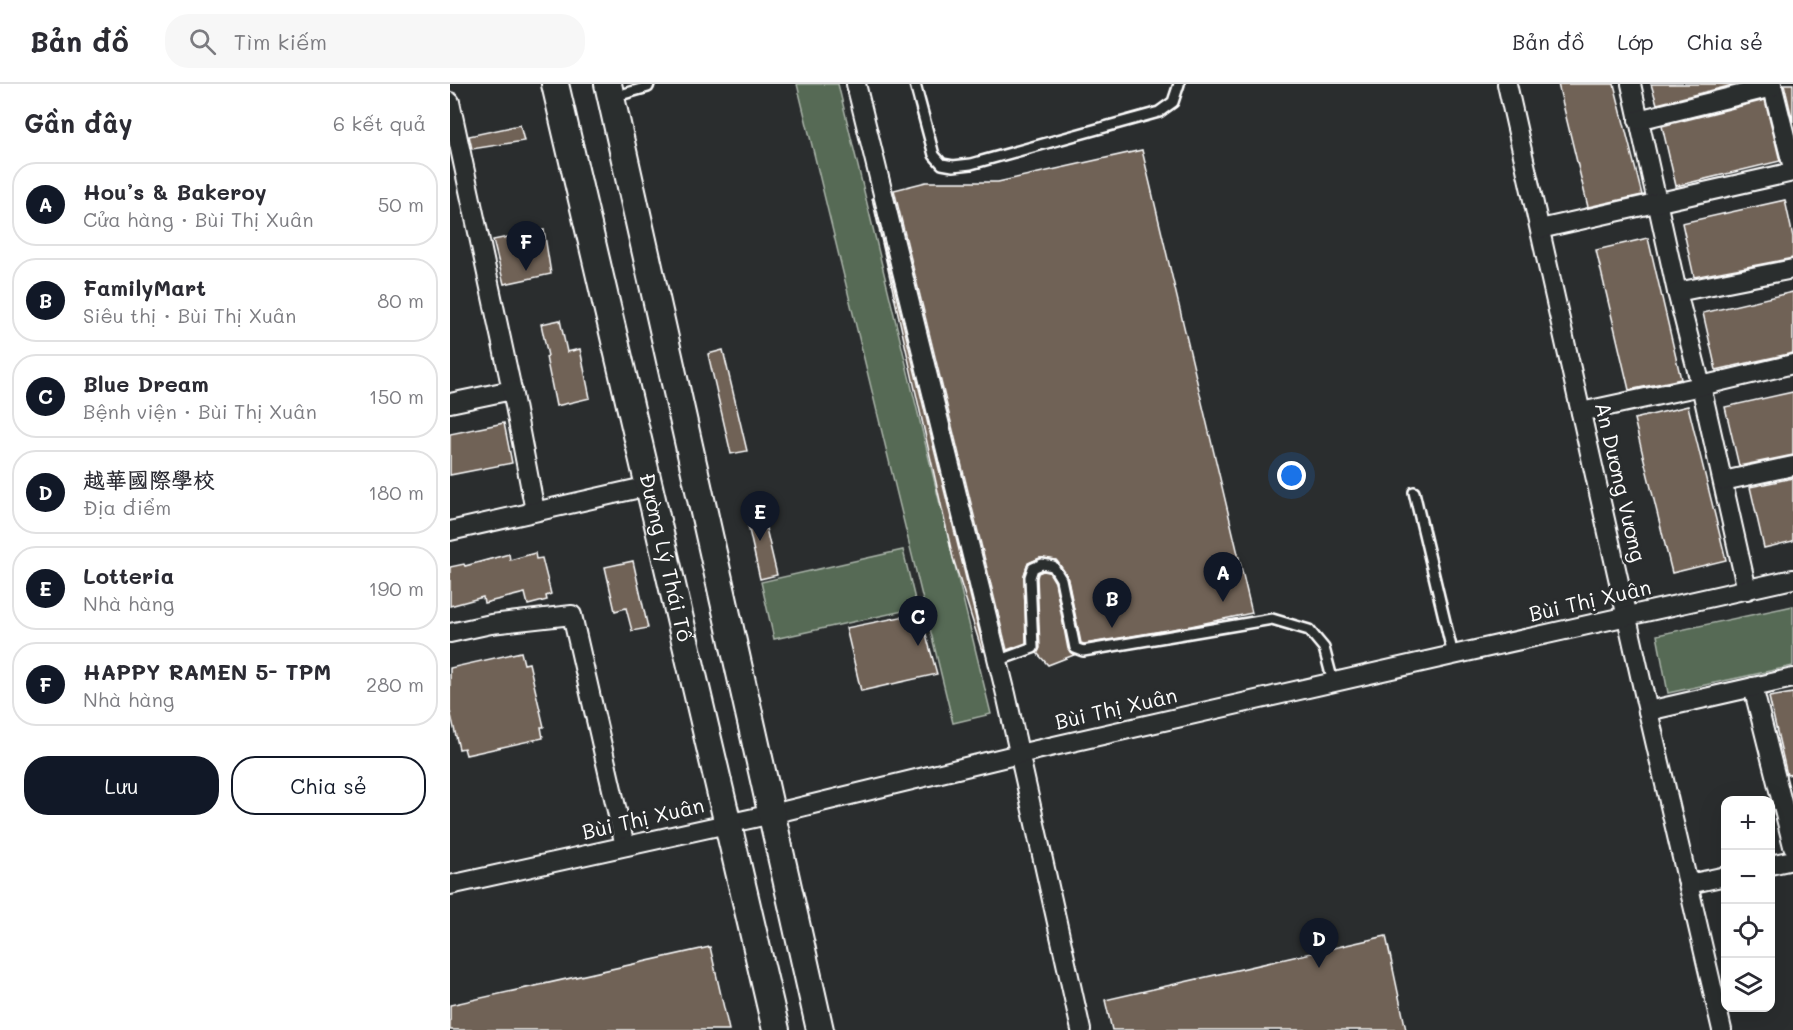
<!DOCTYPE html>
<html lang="vi">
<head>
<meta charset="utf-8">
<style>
  :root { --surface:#fff; --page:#f7f7f7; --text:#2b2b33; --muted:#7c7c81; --line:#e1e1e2; --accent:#111827 }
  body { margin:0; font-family:Mali,"LXGW WenKai TC",sans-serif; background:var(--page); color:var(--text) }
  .controls { position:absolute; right:18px; bottom:18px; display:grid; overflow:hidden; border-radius:12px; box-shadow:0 6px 24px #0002 }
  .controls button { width:54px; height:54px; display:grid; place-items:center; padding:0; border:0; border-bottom:2px solid var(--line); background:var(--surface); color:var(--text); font:30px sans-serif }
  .you { position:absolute; left:842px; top:392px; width:21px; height:21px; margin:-15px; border:4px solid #fff; border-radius:50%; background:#1a73e8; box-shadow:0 0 0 9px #1a73e833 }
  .badge { display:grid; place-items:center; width:39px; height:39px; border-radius:50%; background:var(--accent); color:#fff; font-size:20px; font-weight:700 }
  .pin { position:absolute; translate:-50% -50px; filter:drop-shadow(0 2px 3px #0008) }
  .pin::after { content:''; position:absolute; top:32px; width:21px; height:18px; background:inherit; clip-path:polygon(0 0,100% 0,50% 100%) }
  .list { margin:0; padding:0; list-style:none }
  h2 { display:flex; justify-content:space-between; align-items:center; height:78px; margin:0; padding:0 24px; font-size:26px }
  h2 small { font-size:20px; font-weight:400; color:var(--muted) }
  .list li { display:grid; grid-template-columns:39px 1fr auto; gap:18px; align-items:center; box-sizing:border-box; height:84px; margin:0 12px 12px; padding:0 12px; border:2px solid var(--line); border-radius:24px }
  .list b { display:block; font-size:22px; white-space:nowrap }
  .list p { margin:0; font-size:20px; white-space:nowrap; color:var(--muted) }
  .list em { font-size:20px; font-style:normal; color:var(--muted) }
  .actions { display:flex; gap:12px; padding:18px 24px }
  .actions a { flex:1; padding:14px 0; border:2px solid var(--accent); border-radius:24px; text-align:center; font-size:21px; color:var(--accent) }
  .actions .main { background:var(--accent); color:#fff }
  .icon { flex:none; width:33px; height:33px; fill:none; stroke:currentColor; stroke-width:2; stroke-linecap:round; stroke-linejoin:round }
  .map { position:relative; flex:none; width:1343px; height:946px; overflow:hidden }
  header { display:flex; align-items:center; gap:36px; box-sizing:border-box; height:84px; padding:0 30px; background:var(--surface); border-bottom:2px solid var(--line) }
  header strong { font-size:28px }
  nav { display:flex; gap:33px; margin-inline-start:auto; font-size:21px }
  .search { width:420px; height:54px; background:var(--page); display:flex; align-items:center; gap:15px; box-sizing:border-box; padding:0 21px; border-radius:24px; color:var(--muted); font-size:22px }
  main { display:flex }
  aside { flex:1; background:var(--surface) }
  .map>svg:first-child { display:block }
  .green { fill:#566a54; stroke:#aab4aa; stroke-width:1.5 }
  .building { fill:#706257; stroke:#fff; stroke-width:1.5 }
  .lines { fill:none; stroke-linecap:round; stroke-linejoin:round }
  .lane-casing { stroke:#fff; stroke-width:14 }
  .street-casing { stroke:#fff; stroke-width:22 }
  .secondary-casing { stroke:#fff; stroke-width:30 }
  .lane { stroke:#2a2d2e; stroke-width:9 }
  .street { stroke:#2a2d2e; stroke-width:18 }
  .secondary { stroke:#2a2d2e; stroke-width:26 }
  .labels { text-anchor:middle; stroke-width:6; stroke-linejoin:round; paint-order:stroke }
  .street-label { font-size:21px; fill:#fff; stroke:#2a2d2e }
</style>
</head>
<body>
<header>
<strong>Bản đồ</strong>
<div class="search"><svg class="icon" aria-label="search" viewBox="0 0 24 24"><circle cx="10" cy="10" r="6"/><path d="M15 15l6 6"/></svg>Tìm kiếm</div>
<nav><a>Bản đồ</a><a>Lớp</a><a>Chia sẻ</a></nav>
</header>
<main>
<aside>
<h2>Gần đây<small>6 kết quả</small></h2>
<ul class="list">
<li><span class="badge">A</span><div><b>Hou’s &amp; Bakeroy</b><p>Cửa hàng · Bùi Thị Xuân</p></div><em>50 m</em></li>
<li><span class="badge">B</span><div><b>FamilyMart</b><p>Siêu thị · Bùi Thị Xuân</p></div><em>80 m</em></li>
<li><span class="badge">C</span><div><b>Blue Dream</b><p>Bệnh viện · Bùi Thị Xuân</p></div><em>150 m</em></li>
<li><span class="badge">D</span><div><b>越華國際學校</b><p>Địa điểm</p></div><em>180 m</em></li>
<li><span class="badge">E</span><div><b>Lotteria</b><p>Nhà hàng</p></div><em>190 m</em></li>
<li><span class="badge">F</span><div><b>HAPPY RAMEN 5- TPM</b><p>Nhà hàng</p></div><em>280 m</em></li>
</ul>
<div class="actions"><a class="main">Lưu</a><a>Chia sẻ</a></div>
</aside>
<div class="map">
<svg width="1343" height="946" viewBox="0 0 1343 946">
  <rect width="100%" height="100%" fill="#2a2d2e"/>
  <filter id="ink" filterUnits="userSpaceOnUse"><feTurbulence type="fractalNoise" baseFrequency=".0167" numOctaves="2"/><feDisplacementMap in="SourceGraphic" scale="12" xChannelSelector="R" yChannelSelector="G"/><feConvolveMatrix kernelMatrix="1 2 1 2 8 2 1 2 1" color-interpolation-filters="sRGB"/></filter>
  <g filter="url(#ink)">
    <g class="green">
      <path d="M347,0H388L541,630L503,639Z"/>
      <path d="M453,466L467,524L324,555L311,498Z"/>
      <path d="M1343,522V582L1218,609L1207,551Z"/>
    </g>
    <g class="building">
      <path d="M1108,0H1164L1192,111L1138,123Z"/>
      <path d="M1201,0H1287L1207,20Z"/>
      <path d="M1334,0H1343V38Z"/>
      <path d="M1315,16L1330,77L1226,102L1212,42Z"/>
      <path d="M70,41L74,57L22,65L19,52Z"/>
      <path d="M692,66L802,529L741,542L634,560L631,559L617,491L606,476L590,474L578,479L574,491L576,559L557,566L444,106L476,98H548Z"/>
      <path d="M422,114L534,567H532L503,474Z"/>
      <path d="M1335,116L1343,153V174L1244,193L1232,139Z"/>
      <path d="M94,146L101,190L54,200L43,156Z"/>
      <path d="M1198,154L1231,295L1179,306L1146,166Z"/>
      <path d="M1343,208V269L1266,286L1253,229Z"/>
      <path d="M110,236L117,268L130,265L140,314L106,322L96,273L98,272L91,240Z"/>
      <path d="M273,266L297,367L281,370L258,270Z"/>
      <path d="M1343,308V371L1289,382L1275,323Z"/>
      <path d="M1238,322L1276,476L1222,489L1184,335Z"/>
      <path d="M54,339L62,379L0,391V350Z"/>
      <path d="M1343,394V457L1314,464L1300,403Z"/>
      <path d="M310,419L327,491L310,495L294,423Z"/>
      <path d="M85,469L86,475L92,474L101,510L96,512L97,516L78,521L75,509L34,519L33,513L0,522V483L14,480L15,482L59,470L60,476Z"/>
      <path d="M183,477L198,544L182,547L176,524L165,527L155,483Z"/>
      <path d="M593,487L599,488L605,498L618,565L624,571L598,581L587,569L590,564L587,494L588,489Z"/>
      <path d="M470,529L487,590L411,607L396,544Z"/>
      <path d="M71,568L74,580L79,579L94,643H91L93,654L16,671L14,664L9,665L0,627V584Z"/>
      <path d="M1343,609V690L1337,691L1319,613Z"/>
      <path d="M936,852L956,946H662L655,916Z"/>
      <path d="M260,863L279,946H0V921Z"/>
    </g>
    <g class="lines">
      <g class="lane-casing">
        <g id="lane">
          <path d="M465,0L484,71L492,80L503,82L521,80L709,28L723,18L729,0"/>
          <path d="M163,13L198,3L199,0"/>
          <path d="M964,408L1003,571"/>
          <path d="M547,577L583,564L580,493L583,484L592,480L603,482L611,495L625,564L633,567L822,535L859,546L874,564L883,598"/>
        </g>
      </g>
      <g class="street-casing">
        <g id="street">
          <path d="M406,0L556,610L631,946"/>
          <path d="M1057,0L1198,627L1272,946"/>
          <path d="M1181,0L1227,208L1251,302L1297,506"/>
          <path d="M1322,0L1343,84"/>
          <path d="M0,18L62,306L0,319"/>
          <path d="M1188,36L1322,3"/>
          <path d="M1090,145L1343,88"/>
          <path d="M1227,208L1343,185"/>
          <path d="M62,306L85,427"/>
          <path d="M1131,328L1251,302L1343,280"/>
          <path d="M1273,397L1343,382"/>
          <path d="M0,447L199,402"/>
          <path d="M0,549L41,540L122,531L175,762"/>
          <path d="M1303,603L1343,762"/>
          <path d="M1198,627L1343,594"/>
          <path d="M1320,781L1343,776"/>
          <path d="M1239,800L1276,792"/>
          <path d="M0,801L322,730L569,670L1003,571L1343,495"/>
        </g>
      </g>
      <g class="secondary-casing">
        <g id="secondary">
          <path id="s1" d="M105,0L326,946"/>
          <path d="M158,0L370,946"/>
        </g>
      </g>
      <use href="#lane" class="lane"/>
      <use href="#street" class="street"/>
      <use href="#secondary" class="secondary"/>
    </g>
  </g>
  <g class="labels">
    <g class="street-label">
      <text transform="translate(1170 398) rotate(77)" y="7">An Dương Vương</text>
      <text dy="7" stroke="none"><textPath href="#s1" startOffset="486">Đường Lý Thái Tổ</textPath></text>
      <text transform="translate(1140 517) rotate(-13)" y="7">Bùi Thị Xuân</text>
      <text transform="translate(666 625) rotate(-13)" y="7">Bùi Thị Xuân</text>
      <text transform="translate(193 735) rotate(-13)" y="7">Bùi Thị Xuân</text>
    </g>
  </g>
</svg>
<div class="controls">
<button>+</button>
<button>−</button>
<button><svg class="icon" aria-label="locate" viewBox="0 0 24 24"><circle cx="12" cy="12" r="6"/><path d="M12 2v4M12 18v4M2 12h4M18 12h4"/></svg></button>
<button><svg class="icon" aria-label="layers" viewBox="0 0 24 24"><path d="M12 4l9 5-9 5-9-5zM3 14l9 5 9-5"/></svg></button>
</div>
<div class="you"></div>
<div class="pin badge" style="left:773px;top:518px">A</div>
<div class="pin badge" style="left:662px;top:544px">B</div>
<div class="pin badge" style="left:468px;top:562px">C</div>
<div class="pin badge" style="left:869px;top:884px">D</div>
<div class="pin badge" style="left:310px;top:457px">E</div>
<div class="pin badge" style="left:76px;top:187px">F</div>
</div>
</main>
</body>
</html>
